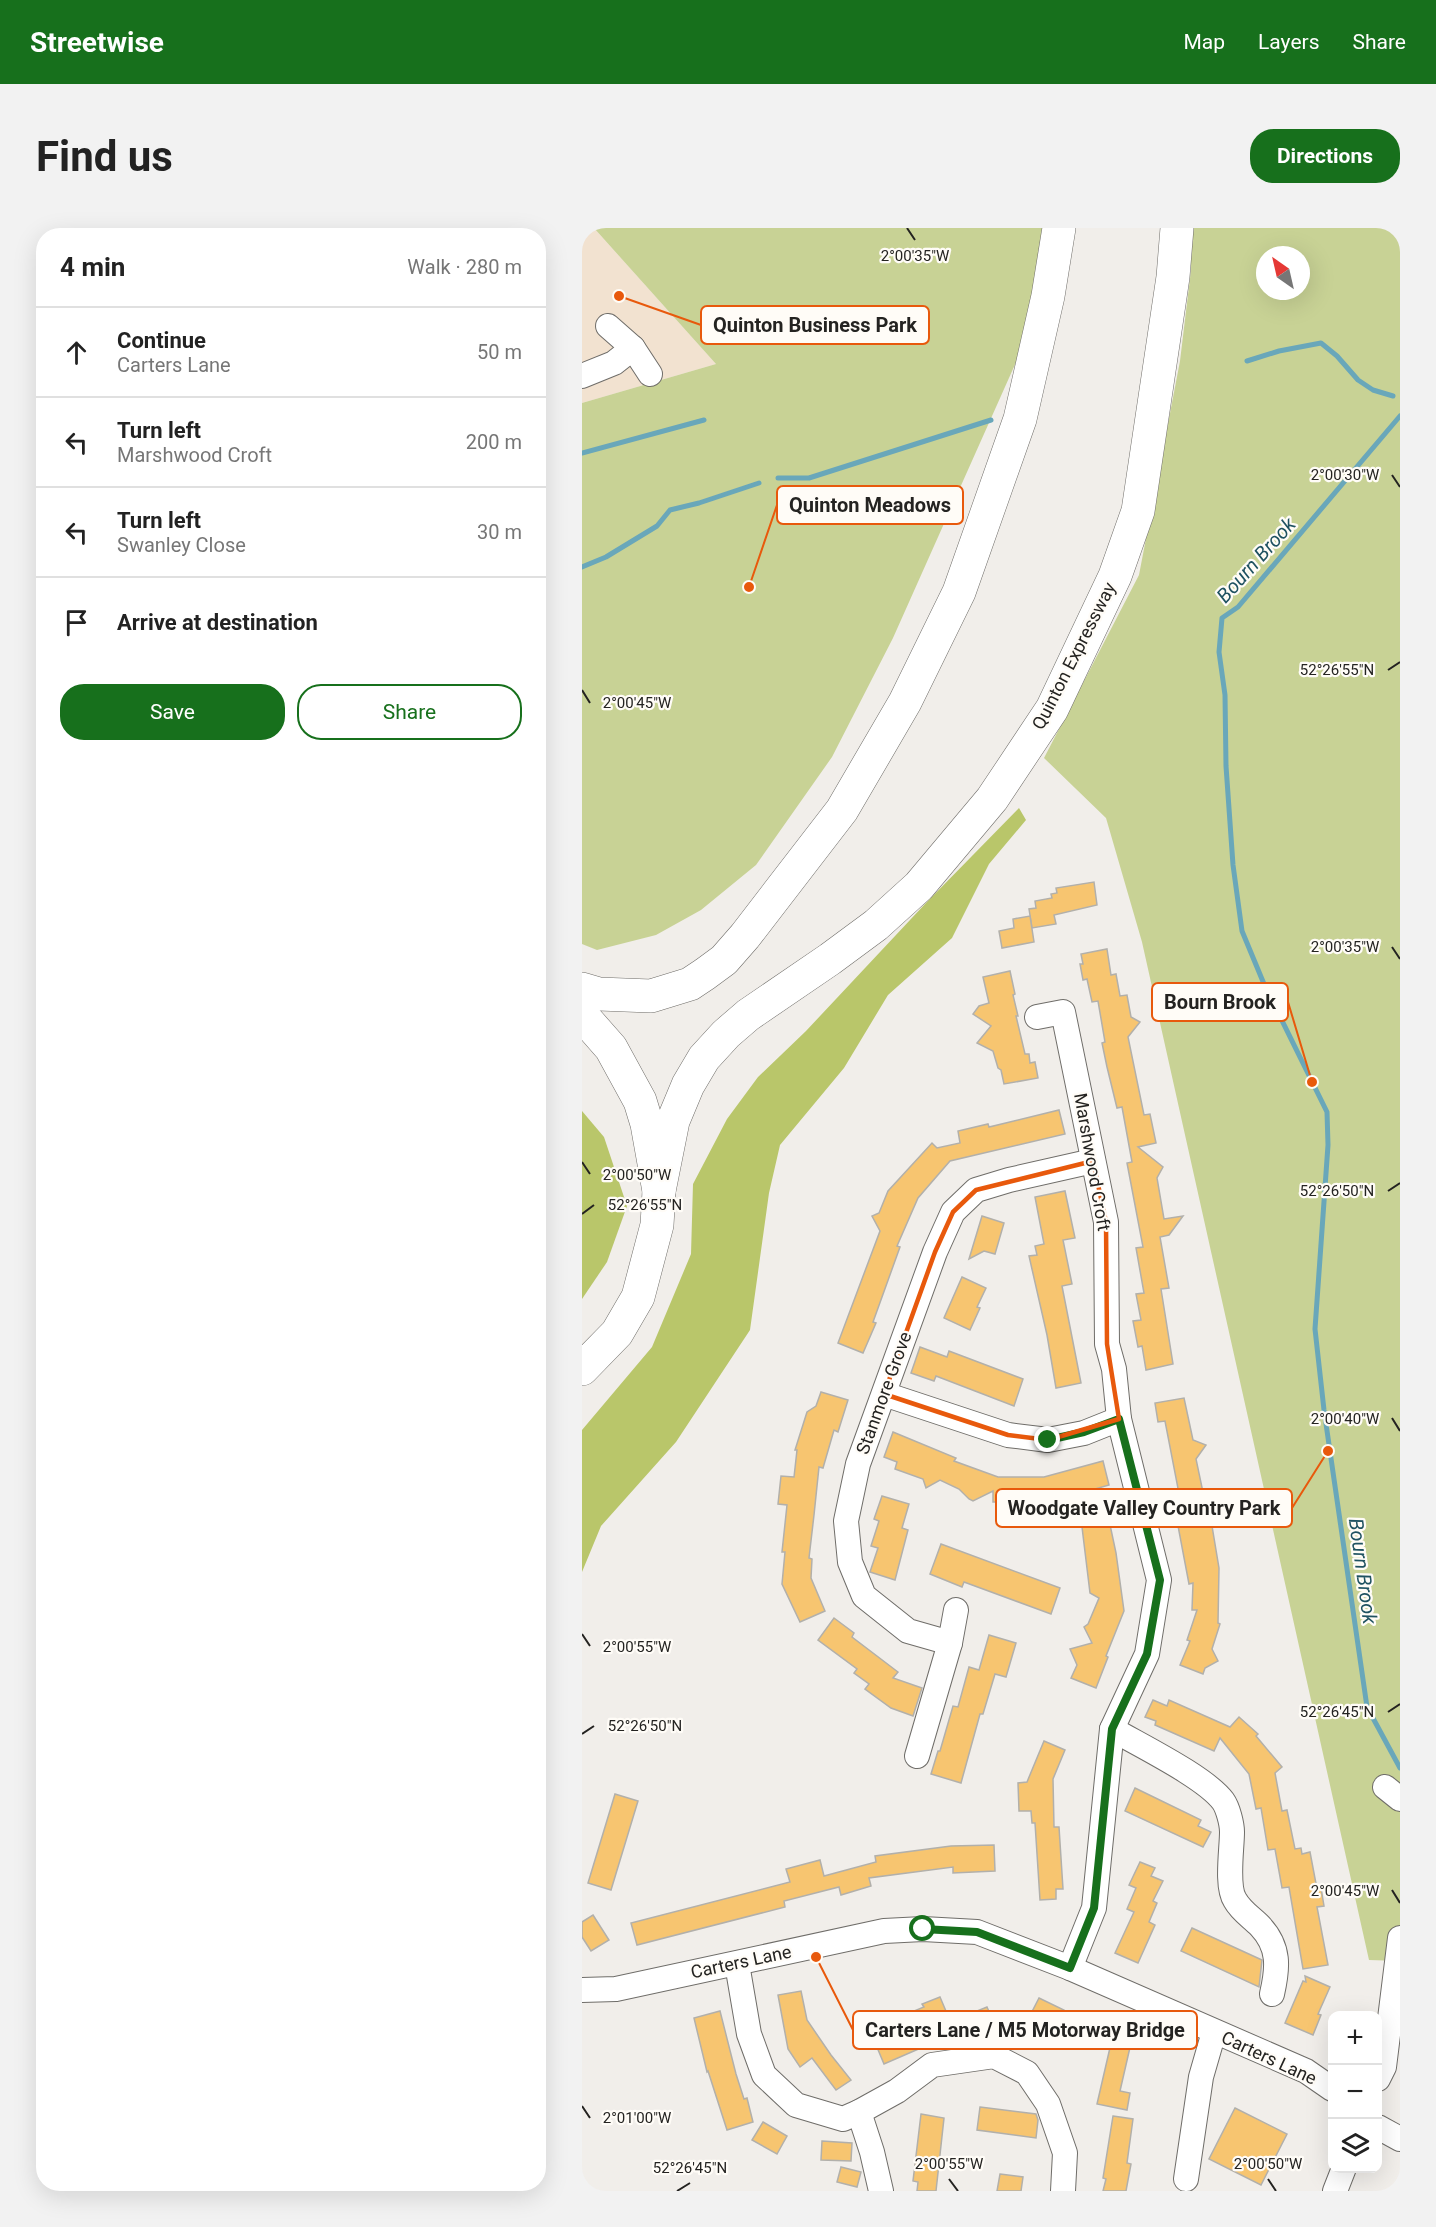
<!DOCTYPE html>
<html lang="en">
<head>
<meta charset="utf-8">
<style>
  :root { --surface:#fff; --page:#f2f2f2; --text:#222; --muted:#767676; --line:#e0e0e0; --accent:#17701c }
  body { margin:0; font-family:Roboto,sans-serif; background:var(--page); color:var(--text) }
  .controls { position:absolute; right:18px; bottom:18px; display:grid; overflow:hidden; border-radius:12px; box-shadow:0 6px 24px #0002 }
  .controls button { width:54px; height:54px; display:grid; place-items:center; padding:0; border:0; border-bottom:2px solid var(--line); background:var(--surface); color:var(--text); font:30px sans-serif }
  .compass { position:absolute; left:674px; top:18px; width:54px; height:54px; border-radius:50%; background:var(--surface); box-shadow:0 6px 24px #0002; rotate:326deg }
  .stop { position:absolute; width:18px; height:18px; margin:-14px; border:4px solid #17701c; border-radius:50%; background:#fff }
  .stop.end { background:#17701c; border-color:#fff; box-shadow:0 2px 6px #0008 }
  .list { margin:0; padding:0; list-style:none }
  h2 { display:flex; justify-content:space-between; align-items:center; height:78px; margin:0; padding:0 24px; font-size:26px }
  h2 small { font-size:20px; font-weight:400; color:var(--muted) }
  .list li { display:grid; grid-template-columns:39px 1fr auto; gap:18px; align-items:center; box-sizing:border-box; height:90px; padding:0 24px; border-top:2px solid var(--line) }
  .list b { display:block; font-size:22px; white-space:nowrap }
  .list p { margin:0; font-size:20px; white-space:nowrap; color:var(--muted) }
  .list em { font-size:20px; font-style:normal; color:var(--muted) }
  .actions { display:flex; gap:12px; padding:18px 24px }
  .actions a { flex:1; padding:14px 0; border:2px solid var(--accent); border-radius:24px; text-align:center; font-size:21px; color:var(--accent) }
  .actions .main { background:var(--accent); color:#fff }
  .icon { flex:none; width:33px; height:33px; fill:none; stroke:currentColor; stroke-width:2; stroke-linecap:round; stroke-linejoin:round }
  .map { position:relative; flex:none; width:818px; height:1963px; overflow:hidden; border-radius:24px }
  header { display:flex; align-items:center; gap:36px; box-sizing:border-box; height:84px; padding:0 30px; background:var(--accent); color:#fff }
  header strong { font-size:28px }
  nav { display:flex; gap:33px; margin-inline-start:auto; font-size:21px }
  .intro { display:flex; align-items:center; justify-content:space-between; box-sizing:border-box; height:144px; padding:0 36px }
  h1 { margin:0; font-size:42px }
  .button { padding:15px 27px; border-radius:24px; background:var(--accent); color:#fff; font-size:21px; font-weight:700 }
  main { display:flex; gap:36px; padding:0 36px }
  aside { flex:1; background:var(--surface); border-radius:24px; box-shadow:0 6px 24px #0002 }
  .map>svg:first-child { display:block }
  .commercial { fill:#f2e2d0 }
  .green { fill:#c8d295; fill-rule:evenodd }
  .forest { fill:#b9c66a }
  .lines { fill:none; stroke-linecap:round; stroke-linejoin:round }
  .stream { stroke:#69a7ba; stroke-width:5 }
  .building { fill:#f7c570; stroke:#b2b0ab; stroke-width:1.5 }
  .minor-casing { stroke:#6f6d69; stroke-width:26 }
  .highway-casing { stroke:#6f6d69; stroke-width:34 }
  .minor { stroke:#fff; stroke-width:24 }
  .highway { stroke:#fff; stroke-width:33 }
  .route { stroke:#17701c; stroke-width:8 }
  .marked { fill:none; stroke:#e8590c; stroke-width:4.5; stroke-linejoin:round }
  .ticks { fill:none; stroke:#242321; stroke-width:2 }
  .labels { text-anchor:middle; stroke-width:4.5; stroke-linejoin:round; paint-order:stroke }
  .street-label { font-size:18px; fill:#242321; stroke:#fffcf7 }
  .water-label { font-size:20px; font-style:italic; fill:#1f5261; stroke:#fffcf7 }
  .ticks-label { font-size:15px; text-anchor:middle; fill:#242321; stroke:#fffcf7; stroke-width:4.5; stroke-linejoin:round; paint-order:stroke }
  .leader { fill:none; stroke:#e8590c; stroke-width:2 }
  .callout-dot { fill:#e8590c; stroke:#fffcf7; stroke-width:2 }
  .callout { fill:#fffcf7; stroke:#e8590c; stroke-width:2 }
  .callout-label { font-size:20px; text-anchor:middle; font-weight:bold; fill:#242321 }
</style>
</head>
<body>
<header>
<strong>Streetwise</strong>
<nav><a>Map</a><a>Layers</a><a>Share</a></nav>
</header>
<div class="intro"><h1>Find us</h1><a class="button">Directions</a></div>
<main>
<aside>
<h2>4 min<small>Walk · 280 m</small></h2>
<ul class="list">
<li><svg class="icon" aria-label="ahead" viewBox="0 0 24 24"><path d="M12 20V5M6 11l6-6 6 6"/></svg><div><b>Continue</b><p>Carters Lane</p></div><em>50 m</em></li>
<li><svg class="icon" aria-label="left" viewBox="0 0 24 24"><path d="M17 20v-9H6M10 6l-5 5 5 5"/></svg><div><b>Turn left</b><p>Marshwood Croft</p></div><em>200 m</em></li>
<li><svg class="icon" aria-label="left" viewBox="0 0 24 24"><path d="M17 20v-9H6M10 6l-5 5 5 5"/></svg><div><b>Turn left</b><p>Swanley Close</p></div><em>30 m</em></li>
<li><svg class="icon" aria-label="arrive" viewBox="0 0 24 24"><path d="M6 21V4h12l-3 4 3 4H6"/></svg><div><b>Arrive at destination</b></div></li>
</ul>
<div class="actions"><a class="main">Save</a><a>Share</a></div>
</aside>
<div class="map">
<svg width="818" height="1963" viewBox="0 0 818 1963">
  <rect width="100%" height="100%" fill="#f1eeea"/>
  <path class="commercial" d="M0,0H12L134,136L0,175Z"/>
  <g class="green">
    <path d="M12,0H461L443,114L311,410L250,529L174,637L119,682L74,707L15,722L0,716V175L134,136Z"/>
    <path d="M608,0H818V1733L787,1732L560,714L524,590L462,530L557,347L598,133L609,42ZM683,27H719V63H683Z"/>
  </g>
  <g class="forest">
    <path d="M437,580L444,592L407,636L370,710L306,767L262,840L198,917L187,965L168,1102L94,1214L19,1298L0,1344V1202L70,1119L109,1026L111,956L145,891L176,849L224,803L343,676Z"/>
    <path d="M0,883L22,909L45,978L25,1034L0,1071Z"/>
  </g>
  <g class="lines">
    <g class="stream">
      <path d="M665,133L697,123L739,115L755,128L776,152L791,162L811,168"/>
      <path d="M818,188L656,379L640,390L637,424L643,467L644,538L651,637L660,703L682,756L745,884L746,917L733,1101L742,1182L785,1479L818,1540"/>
      <path d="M0,225L122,192"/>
      <path d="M196,250H227L409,192"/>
      <path d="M0,339L24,329L75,298L88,282L117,275L177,255"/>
    </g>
  </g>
  <g class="building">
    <path d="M512,654L515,677L472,687L474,696L450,700L447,681L454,680L453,673L470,670L469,666L475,665L474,660Z"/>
    <path d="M448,688L452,714L420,720L417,703L432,700L431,691Z"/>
    <path d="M525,721L529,747L534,746L538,768L545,767L549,789L558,794L546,809L562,887L568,886L574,915L556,919L581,939L575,950L582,991L601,988L587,1007L578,1009L587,1060L579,1061L591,1136L564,1142L560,1118L556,1119L551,1093L559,1092L554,1066L562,1065L554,1020L561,1019L545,935L550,934L540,879L535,880L525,839L520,815L523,814L516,773L510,774L505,751L501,752L498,736H501L499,726Z"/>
    <path d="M428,743L433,766L431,767L436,788H434L443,826H447L448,835L453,834L456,850L422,856L419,842L416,840L411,823L395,815L409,798L391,786L397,778L407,775L401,749Z"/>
    <path d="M477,882L483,906L368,933L336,970L315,1018L318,1019L291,1094L294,1095L281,1125L256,1115L298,1003L290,988L297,985L306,963L350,915L355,920L378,915L376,903L406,896L407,899Z"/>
    <path d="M483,963L493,1010L481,1012L490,1056L480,1058L499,1155L474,1160L465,1107L447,1028L455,1027L453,1018L462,1016L453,969Z"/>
    <path d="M400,988L422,995L413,1026L402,1023L387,1031Z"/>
    <path d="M380,1049L404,1060L395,1079L398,1080L388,1102L362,1090Z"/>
    <path d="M338,1119L365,1129L367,1123L441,1151L432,1178L354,1148L352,1153L329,1145Z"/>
    <path d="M239,1164L266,1172L256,1204L252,1202L241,1240L237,1239L232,1287L227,1330L230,1331L229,1350L243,1383L218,1394L200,1356L203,1324H200L205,1277L196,1276L199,1248L212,1249L215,1222H213L225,1184L234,1178Z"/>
    <path d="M602,1170L611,1212L624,1217L614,1231L627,1293L629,1292L637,1340L636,1395L638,1396L630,1421L636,1433L623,1440L621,1446L598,1437L608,1413L605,1412L615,1382H610L611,1355L607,1356L593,1282L600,1281L583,1193L576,1194L573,1175Z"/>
    <path d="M311,1204L374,1230L372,1233L416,1249H462L521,1233L527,1257L450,1279V1284H433V1281H424L420,1274H411V1263L391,1273L387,1271L377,1261L358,1252L344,1260L341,1251L313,1241L315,1234L302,1229Z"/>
    <path d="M300,1268L327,1276L320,1300L326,1302L313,1352L288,1344L296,1320L289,1318L297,1293L292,1291Z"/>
    <path d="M527,1292L534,1325L542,1383L524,1428L526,1429L514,1460L489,1450L495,1437L488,1421L510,1415L502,1399L506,1396L517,1370L508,1365L500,1299Z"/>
    <path d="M359,1316L478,1360L469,1386L382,1354L380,1359L348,1346Z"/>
    <path d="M252,1390L272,1405L270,1409L316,1444L311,1450L340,1460L331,1488L309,1480L283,1461L287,1456L272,1445L275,1441L236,1412Z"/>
    <path d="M407,1407L434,1415L424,1449L413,1446L401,1486H398L379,1555L349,1546L356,1523H358L371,1478L376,1479L387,1439L397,1442Z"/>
    <path d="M571,1472L585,1478L587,1472L648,1499L657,1489L676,1506L674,1508L700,1539L693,1545L700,1583L705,1582L713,1621L719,1620L720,1626L728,1624L735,1661L739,1660L742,1678L735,1679L746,1737L721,1741L707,1659L700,1660L693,1621L686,1622L679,1580L674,1581L667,1546L638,1510L632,1523L573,1497L574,1493L563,1489Z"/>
    <path d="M462,1513L483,1522L471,1551L472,1599H477L481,1661H474V1671L458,1672L453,1595H450L449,1583H437L436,1555L445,1554Z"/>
    <path d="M553,1560L619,1592L616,1598L629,1604L621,1619L543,1583Z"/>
    <path d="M33,1566L56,1573L29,1662L6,1655Z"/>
    <path d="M412,1617L413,1643L371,1645V1639L287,1650L289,1658L259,1667L257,1659L202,1673L203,1679L55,1717L49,1695L208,1654L204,1641L238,1632L242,1648L294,1634L293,1628L369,1618Z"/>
    <path d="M558,1634L573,1640L569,1648L581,1653L571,1673L575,1675L567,1694L573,1697L556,1735L533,1725L552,1684L545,1681L554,1660L547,1657Z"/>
    <path d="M11,1687L27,1712L9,1723L0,1709V1694Z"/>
    <path d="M610,1700L680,1732L677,1759L599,1723Z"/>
    <path d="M723,1748L748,1759L736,1786L739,1787L731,1807L703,1795L721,1753L724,1754Z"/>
    <path d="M219,1763L225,1792L249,1827L269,1852L254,1862L230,1830L218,1839L206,1821L196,1767Z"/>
    <path d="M358,1769L372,1802L347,1812L348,1816L302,1836L289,1805L314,1794L313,1791L342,1779L340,1776Z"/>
    <path d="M457,1770L482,1782L464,1820L438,1807Z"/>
    <path d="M405,1779L413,1797L385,1808L378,1790Z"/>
    <path d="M138,1783L154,1846L162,1871L165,1870L171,1894L145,1902L126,1843L125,1844L112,1790Z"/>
    <path d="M530,1811L549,1815L538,1863L548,1865L545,1882L515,1876Z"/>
    <path d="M398,1879L454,1886L456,1892L454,1910L395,1902Z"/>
    <path d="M653,1880L705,1906L679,1957L627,1931Z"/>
    <path d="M339,1886L362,1890L354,1963H335L336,1954L331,1953Z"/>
    <path d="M531,1888L551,1891L545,1935L549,1936L544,1963H521L524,1951L521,1950Z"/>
    <path d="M181,1894L205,1908L195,1926L170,1912Z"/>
    <path d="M240,1913L270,1915L269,1933L239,1932Z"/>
    <path d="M259,1939L279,1944L275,1959L255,1954Z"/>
    <path d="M418,1946L441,1949L439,1963H415Z"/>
  </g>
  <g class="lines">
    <g class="minor-casing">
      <g id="minor">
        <path d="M26,98L51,120L68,146"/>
        <path d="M0,148L32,135L51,120"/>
        <path d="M455,789L481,784L524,994L525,1116L532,1141L537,1191L577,1352L565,1426L530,1501L512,1680L488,1740"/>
        <path d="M302,1166L426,1207L466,1212L502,1205L537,1191"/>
        <path d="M374,1382L368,1415L326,1403L282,1368L268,1334L264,1293L276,1236L353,1024L371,984L394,962L427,952L511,933"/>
        <path d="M530,1501C559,1518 623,1549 641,1573C646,1580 650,1596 650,1604C650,1621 644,1658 653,1672C659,1683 669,1689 678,1698C698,1719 696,1740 690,1766"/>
        <path d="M335,1528L368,1415"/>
        <path d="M803,1559L818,1571"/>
        <path d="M155,1736L167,1806L182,1847L214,1877L261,1891L277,1884L315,1863L350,1837L412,1828L445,1845L466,1876L483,1925L481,1963"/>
        <path d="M0,1762L34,1761L302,1703L341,1701L395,1704L488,1740L724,1843L750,1861"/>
        <path d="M796,1851L802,1839L818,1710"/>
        <path d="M277,1884L290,1924L299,1963"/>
        <path d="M796,1899L818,1911"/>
        <path d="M604,1951L619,1849L632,1804"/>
        <path d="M753,1963L762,1940"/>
      </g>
    </g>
    <g class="highway-casing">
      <g id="highway">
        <path d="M0,761L17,766L69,768L108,756L123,746L142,732L163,708L260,582L323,474L377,364L438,191L466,68L477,0"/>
        <path d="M0,787L29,820L58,873L65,896L77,963L75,997L56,1069L35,1105L0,1141"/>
        <path d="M77,963L91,893L106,857L122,830L144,806L166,787L248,731L294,697L337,658L410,571L470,481L533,348L556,283L591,49L595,0"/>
      </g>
    </g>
    <use href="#minor" class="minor"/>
    <use href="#highway" class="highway"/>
  </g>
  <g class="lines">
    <path class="route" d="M341,1701L395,1704L488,1740L512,1680L530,1501L565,1426L578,1352L537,1191L502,1204L466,1212"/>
  </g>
  <path class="marked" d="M511,933L524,994L525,1116L537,1191L466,1212L426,1207L302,1166L353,1024L371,984L394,962Z"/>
  <path class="ticks" d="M325,0L333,12M810,247L818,259M806,442L818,434M0,462L8,475M810,719L818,731M0,934L8,946M806,963L818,955M0,986L12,977M810,1190L818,1203M0,1406L8,1418M806,1484L818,1476M0,1506L12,1498M810,1662L818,1675M0,1878L8,1890M367,1951L376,1963M686,1951L694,1963M95,1963L108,1955"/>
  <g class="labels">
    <g class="street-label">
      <text transform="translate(492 428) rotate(-63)" y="6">Quinton Expressway</text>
      <text transform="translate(510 934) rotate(80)" y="6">Marshwood Croft</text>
      <text transform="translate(302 1165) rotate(-70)" y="6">Stanmore Grove</text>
      <text transform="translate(159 1734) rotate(-12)" y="6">Carters Lane</text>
      <text transform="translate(687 1830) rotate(25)" y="6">Carters Lane</text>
    </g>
    <g class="water-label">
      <text transform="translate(674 332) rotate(-48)" y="7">Bourn Brook</text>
      <text transform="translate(781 1343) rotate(82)" y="7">Bourn Brook</text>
    </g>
  </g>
  <g class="ticks-label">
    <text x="333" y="33">2°00'35"W</text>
    <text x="763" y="252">2°00'30"W</text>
    <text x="755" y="447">52°26'55"N</text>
    <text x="55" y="480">2°00'45"W</text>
    <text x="763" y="724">2°00'35"W</text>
    <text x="55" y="952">2°00'50"W</text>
    <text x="755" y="968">52°26'50"N</text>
    <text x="63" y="982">52°26'55"N</text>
    <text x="763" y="1196">2°00'40"W</text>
    <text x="55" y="1424">2°00'55"W</text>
    <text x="755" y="1489">52°26'45"N</text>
    <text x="63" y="1503">52°26'50"N</text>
    <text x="763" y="1668">2°00'45"W</text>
    <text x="55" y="1895">2°01'00"W</text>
    <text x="367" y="1941">2°00'55"W</text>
    <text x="686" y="1941">2°00'50"W</text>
    <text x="108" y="1945">52°26'45"N</text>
  </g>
  <path class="leader" d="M37 68L119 97M167 359L195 277M730 854L706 774M746 1223L710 1280M234 1729L271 1802"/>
  <g class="callout-dot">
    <circle cx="37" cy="68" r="6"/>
    <circle cx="167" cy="359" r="6"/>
    <circle cx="730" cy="854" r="6"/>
    <circle cx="746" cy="1223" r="6"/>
    <circle cx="234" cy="1729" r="6"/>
  </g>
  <g class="callout">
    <rect x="119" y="78" width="228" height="38" rx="6"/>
    <rect x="195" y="258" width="186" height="38" rx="6"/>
    <rect x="570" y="755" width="136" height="38" rx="6"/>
    <rect x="414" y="1261" width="296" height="38" rx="6"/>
    <rect x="271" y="1783" width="344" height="38" rx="6"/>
  </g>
  <g class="callout-label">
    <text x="233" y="104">Quinton Business Park</text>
    <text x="288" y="284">Quinton Meadows</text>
    <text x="638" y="781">Bourn Brook</text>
    <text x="562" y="1287">Woodgate Valley Country Park</text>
    <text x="443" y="1809">Carters Lane / M5 Motorway Bridge</text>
  </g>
</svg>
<div class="controls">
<button>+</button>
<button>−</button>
<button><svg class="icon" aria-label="layers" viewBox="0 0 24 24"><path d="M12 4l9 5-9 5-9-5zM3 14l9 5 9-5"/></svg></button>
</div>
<svg class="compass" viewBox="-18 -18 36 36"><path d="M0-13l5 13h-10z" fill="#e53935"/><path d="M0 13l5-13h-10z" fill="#767676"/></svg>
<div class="stop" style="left:341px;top:1701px"></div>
<div class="stop end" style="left:466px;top:1212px"></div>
</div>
</main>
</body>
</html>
